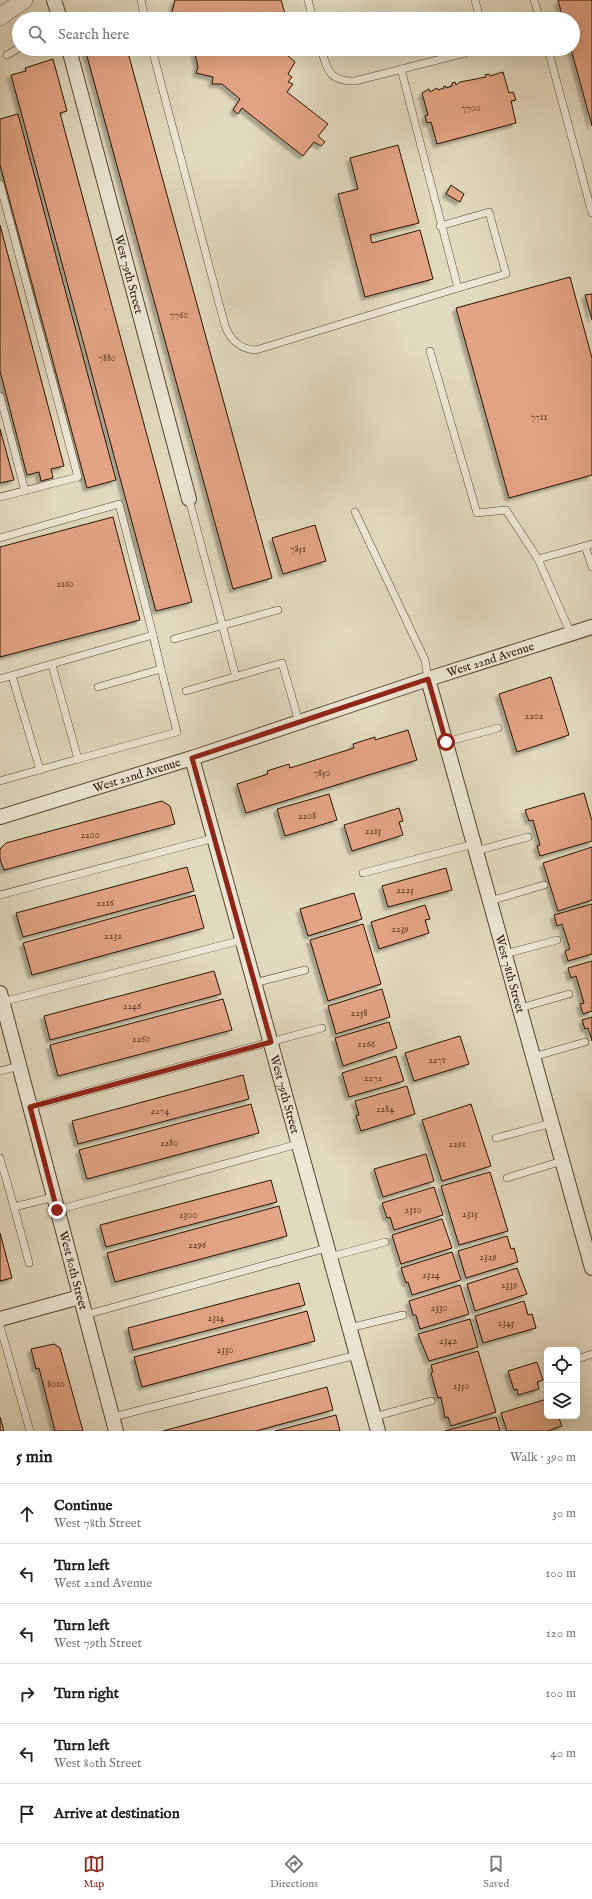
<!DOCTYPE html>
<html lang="en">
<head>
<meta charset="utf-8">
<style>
  :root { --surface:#fff; --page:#f6f6f6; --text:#202124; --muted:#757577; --line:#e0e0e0; --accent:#8f2418 }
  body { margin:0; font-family:"IM FELL English",serif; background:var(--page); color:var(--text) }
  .controls { position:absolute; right:12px; bottom:12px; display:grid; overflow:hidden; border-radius:6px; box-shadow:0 4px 16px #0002 }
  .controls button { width:36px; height:36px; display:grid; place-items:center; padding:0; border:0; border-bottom:1px solid var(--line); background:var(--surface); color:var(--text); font:20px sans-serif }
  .stop { position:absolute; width:12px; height:12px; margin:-9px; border:3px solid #8f2418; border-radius:50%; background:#fff }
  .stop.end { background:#8f2418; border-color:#fff; box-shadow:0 1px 4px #0008 }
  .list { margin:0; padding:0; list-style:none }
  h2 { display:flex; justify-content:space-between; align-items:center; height:52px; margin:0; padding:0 16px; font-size:17px }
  h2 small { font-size:13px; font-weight:400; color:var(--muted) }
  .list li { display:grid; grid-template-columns:26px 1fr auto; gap:12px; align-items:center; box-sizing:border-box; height:60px; padding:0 16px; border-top:1px solid var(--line) }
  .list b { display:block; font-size:15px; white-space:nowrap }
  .list p { margin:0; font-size:13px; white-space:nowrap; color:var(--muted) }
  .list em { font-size:13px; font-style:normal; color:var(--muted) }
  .icon { flex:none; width:22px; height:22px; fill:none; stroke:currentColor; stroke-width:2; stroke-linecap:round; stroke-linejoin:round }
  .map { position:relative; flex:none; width:592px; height:1431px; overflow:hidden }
  .search { position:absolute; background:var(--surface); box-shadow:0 4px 16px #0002; left:12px; right:12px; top:12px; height:44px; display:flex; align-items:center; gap:10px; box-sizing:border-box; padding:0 14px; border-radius:22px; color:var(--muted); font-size:15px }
  .sheet { height:412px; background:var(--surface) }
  nav { display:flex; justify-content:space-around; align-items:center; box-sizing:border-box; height:56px; border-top:1px solid var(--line); background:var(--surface); font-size:11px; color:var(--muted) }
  nav a { display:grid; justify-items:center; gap:2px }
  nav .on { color:var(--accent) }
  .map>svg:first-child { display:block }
  .building { fill:#e3a485; stroke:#291302; filter:url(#shadow) }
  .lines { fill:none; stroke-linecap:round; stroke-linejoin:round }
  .service-casing { stroke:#574531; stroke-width:8 }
  .minor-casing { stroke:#574531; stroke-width:16 }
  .tertiary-casing { stroke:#574531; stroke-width:18 }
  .service { stroke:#ece7d5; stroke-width:7 }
  .minor { stroke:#ece7d5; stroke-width:14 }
  .tertiary { stroke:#ece7d5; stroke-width:17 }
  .route { stroke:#8f2418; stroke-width:5 }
  .labels { text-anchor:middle; stroke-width:3.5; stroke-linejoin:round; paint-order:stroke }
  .number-label { font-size:10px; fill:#583723 }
  .street-label { font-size:12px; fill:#291302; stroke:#ece7d5 }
</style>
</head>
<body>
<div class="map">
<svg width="592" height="1431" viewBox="0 0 592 1431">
  <defs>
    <filter id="shadow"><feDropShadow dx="-3.5" dy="3.5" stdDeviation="1" flood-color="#0004"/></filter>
  </defs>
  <rect width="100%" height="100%" fill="#e2dabf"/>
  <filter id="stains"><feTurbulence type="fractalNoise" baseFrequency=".005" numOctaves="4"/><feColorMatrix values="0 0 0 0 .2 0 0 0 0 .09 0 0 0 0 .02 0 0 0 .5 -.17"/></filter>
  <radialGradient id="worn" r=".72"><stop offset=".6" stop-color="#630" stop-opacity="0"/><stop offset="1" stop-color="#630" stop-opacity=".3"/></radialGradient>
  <g class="building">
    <path d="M175,0H281L285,14L299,16L298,19H185L171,15Z"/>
    <path d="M558,0H592V126L571,49H573V19H563Z"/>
    <path d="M117,15L119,19H103H104Z"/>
    <path d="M85,49H127L272,578L233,589Z"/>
    <path d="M194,49H288L285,53L295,62L288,74L292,77L288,82L293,84L287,92L328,124L318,136L325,142L321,146L314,142L303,156L242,108L238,114L233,110L240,99L222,84H212L213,77L196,73L198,67Z"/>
    <path d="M53,59L67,111L60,113L192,602L156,611L11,75L26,71L25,68Z"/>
    <path d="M503,72L509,93L513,92L516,100L511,101L516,123L437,144L431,122L427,123L425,116L428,115L422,93L429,89L430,92L437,88L438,90L444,88L443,87L446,86V88L452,86V83L455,82L456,85L460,82L486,77L485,75L489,74L490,76Z"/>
    <path d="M18,114L116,480L87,488L0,165V119Z"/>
    <path d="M398,145L419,223L370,235L372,243L420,230L433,279L365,297L338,194L358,189L350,158Z"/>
    <path d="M451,185L464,194L460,202L446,194Z"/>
    <path d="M0,225L64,466L51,469L53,478L41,481L39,472L27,475L0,371Z"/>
    <path d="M570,277L592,358V475L509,498L456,308Z"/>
    <path d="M592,294V320L585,295Z"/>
    <path d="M0,429L14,480L0,483Z"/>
    <path d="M113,517L140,620L0,657V547Z"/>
    <path d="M315,525L326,561L283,574L272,538Z"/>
    <path d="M551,677L569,735L517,752L499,694Z"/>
    <path d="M408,730L417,760L246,813L237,784L268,774L267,771L289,764L290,768L354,748L353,744L375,737V740Z"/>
    <path d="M584,793L592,821V841L540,856L537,846L540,845L533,820L529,821L525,810Z"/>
    <path d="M329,794L337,820L285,836L277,809Z"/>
    <path d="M162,801L170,806L175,824L4,870L0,859V849L6,843Z"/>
    <path d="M399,808L403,821L399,822L403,835L352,851L344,825Z"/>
    <path d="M592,847V900L558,911L543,863Z"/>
    <path d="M187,867L194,891L23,937L16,913Z"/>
    <path d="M446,868L452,890L388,907L382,886Z"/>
    <path d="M354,893L362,919L308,936L300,909Z"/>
    <path d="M195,895L204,928L32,975L23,943Z"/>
    <path d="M592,904V954L568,961L565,951L570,949L562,924L557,926L554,915Z"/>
    <path d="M425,905L430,919L425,920L429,933L379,949L371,922Z"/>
    <path d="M363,924L381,984L328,1001L310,940Z"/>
    <path d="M592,961V1011L583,1014L580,1004L584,1003L576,976L571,978L568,968Z"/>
    <path d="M214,971L221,994L50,1040L44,1016Z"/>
    <path d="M382,989L390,1017L336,1034L328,1006Z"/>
    <path d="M223,999L232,1030L58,1076L50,1045Z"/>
    <path d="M592,1017V1041L588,1028L585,1029L582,1020Z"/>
    <path d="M389,1022L397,1048L343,1066L335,1038Z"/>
    <path d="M460,1036L469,1064L414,1081L405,1053Z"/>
    <path d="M396,1056L404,1081L349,1097L342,1073Z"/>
    <path d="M243,1075L249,1099L78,1144L72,1121Z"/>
    <path d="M407,1086L415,1114L361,1131L356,1116L359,1115L355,1101Z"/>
    <path d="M251,1104L259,1133L87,1179L79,1150Z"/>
    <path d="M471,1104L491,1166L442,1181L422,1120Z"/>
    <path d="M426,1154L434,1181L383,1197L374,1169Z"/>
    <path d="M490,1172L508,1231L459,1245L441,1186Z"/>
    <path d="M271,1180L277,1202L106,1247L100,1225Z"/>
    <path d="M434,1187L443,1215L394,1230L390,1217L387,1218L382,1203Z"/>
    <path d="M279,1206L287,1236L115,1282L107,1253Z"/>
    <path d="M442,1219L452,1248L401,1264L392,1235Z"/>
    <path d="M0,1233L12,1278L0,1281Z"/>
    <path d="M507,1236L511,1249L514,1248L518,1262L466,1278L458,1251Z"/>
    <path d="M452,1252L461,1280L412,1295L408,1282L406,1283L401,1268Z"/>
    <path d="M517,1268L527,1294L475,1311L467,1284Z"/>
    <path d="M299,1283L305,1305L133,1350L128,1328Z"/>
    <path d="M460,1285L469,1314L420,1329L416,1315H413L409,1301Z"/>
    <path d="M524,1301L528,1315L532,1314L536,1328L483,1343L475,1316Z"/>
    <path d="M307,1311L315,1341L142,1387L134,1357Z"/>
    <path d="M470,1319L478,1347L429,1361L418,1334Z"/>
    <path d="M54,1344L60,1348L83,1431H55L39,1368L36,1369L31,1349Z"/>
    <path d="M478,1351L496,1412L451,1426L448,1417L445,1418L441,1397L438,1398L431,1373L433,1372L431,1365Z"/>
    <path d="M537,1362L543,1380L537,1382L539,1389L518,1395L517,1389L514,1390L508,1371Z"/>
    <path d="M327,1387L333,1410L256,1431H163Z"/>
    <path d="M547,1399V1416H558L562,1426L547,1431H507L501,1413Z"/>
    <path d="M336,1415L340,1431H275Z"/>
    <path d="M0,1417L4,1431H0Z"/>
    <path d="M496,1417L500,1431H445Z"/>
  </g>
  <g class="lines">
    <g class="service-casing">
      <g id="service">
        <path d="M141,0L145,19"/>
        <path d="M308,0L313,19"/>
        <path d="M475,0L480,19"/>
        <path d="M534,0L540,19"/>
        <path d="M152,49L225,326C231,341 240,349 256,350L458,288L401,69"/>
        <path d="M321,49C327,70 330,82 355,81L465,53L472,49"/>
        <path d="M548,49L592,213"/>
        <path d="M7,55L19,48"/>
        <path d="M0,184L78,477L0,497"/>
        <path d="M440,226L489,212L506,274L458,288"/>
        <path d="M430,351L477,513L506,510L538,559L592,544"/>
        <path d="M0,396L25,491"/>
        <path d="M189,499L236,677"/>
        <path d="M355,512L425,660L428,679"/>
        <path d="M0,538L119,504L153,635"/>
        <path d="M585,546L592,567"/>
        <path d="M538,559L571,634"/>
        <path d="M174,639L278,610"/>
        <path d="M12,676L40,770"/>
        <path d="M0,679L153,635L161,669L98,687"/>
        <path d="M186,691L282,663L299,722"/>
        <path d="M446,742L498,728"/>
        <path d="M78,759L177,732L161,669"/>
        <path d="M0,781L78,759L52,665"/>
        <path d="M476,851L528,837"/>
        <path d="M363,873L474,844"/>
        <path d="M0,895L214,838"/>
        <path d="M490,901L544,885"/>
        <path d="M505,954L557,940"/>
        <path d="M254,983L305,970"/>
        <path d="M2,1002L242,940"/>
        <path d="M520,1008L569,994"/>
        <path d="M533,1057L585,1042"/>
        <path d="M0,1071L19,1066"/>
        <path d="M30,1107L322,1028"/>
        <path d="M496,1138L552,1123"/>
        <path d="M0,1158L14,1207"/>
        <path d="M507,1178L562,1161"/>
        <path d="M57,1210L298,1144"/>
        <path d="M330,1257L385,1242"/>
        <path d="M29,1263L14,1207L54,1197"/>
        <path d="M85,1315L327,1248"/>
        <path d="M0,1326L30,1431"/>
        <path d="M349,1328L403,1315"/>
        <path d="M577,1359L592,1354"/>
        <path d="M113,1417L357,1355"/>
        <path d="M374,1417L431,1401"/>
      </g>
    </g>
    <g class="minor-casing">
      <g id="minor">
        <path d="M54,0L60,19"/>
        <path id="s1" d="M69,49L189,499"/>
        <path id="s2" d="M428,679L592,1268"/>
        <path id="s3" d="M192,758L378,1431"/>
        <path id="s4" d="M0,817L192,758L428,679L592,627"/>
        <path id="s5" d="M0,993L116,1431"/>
        <path d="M0,1319L80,1297"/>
      </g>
    </g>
    <g class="tertiary-casing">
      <path id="tertiary" d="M0,17L24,0"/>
    </g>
    <use href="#service" class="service"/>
    <use href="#minor" class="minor"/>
    <use href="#tertiary" class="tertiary"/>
  </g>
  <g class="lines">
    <path class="route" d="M57,1210L30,1107L271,1042L192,758L428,679L446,742"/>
  </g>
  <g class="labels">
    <g class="number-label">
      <text x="471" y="111">7700</text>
      <text x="179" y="318">7760</text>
      <text x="107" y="361">7880</text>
      <text x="539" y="420">7711</text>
      <text x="298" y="552">7851</text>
      <text x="65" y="587">2160</text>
      <text x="534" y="719">2202</text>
      <text x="322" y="776">7850</text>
      <text x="307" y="819">2208</text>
      <text x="373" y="834">2215</text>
      <text x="90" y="838">2200</text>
      <text x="405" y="893">2225</text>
      <text x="105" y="906">2216</text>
      <text x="400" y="932">2239</text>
      <text x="113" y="939">2232</text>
      <text x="132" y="1009">2246</text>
      <text x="359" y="1016">2258</text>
      <text x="141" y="1042">2260</text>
      <text x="366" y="1047">2266</text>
      <text x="437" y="1063">2271</text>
      <text x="373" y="1081">2272</text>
      <text x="385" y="1112">2284</text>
      <text x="160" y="1114">2274</text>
      <text x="169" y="1146">2280</text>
      <text x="457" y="1147">2291</text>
      <text x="413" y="1213">2310</text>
      <text x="470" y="1217">2315</text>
      <text x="188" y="1218">2300</text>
      <text x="197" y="1248">2296</text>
      <text x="488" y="1260">2329</text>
      <text x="431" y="1278">2324</text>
      <text x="509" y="1288">2339</text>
      <text x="439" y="1311">2330</text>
      <text x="216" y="1321">2314</text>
      <text x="506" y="1326">2345</text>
      <text x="448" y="1344">2342</text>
      <text x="225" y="1353">2330</text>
      <text x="56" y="1387">8010</text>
      <text x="461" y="1389">2350</text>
    </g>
    <g class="street-label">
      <text dy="4" stroke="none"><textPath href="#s1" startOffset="233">West 79th Street</textPath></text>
      <text dy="4" stroke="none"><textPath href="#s4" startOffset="515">West 22nd Avenue</textPath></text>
      <text dy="4" stroke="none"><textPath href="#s4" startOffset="143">West 22nd Avenue</textPath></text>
      <text dy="4" stroke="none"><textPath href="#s2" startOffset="306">West 78th Street</textPath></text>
      <text dy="4" stroke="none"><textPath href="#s3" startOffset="349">West 79th Street</textPath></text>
      <text dy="4" stroke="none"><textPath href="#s5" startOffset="287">West 80th Street</textPath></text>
    </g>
  </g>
  <rect width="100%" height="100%" filter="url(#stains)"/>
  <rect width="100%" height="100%" fill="url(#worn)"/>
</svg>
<div class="controls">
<button><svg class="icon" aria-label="locate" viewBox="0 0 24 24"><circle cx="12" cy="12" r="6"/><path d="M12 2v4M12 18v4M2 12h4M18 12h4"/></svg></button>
<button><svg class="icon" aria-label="layers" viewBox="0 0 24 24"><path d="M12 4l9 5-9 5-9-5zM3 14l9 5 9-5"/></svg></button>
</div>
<div class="stop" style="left:446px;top:742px"></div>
<div class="stop end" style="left:57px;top:1210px"></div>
<div class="search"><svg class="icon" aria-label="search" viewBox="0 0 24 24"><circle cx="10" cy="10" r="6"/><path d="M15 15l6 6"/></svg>Search here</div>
</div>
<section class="sheet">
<h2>5 min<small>Walk · 390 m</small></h2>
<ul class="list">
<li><svg class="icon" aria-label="ahead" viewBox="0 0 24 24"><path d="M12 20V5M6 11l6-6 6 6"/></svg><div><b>Continue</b><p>West 78th Street</p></div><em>30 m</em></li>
<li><svg class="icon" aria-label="left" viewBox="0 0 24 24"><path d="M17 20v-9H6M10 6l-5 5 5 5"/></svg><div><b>Turn left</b><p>West 22nd Avenue</p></div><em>100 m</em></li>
<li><svg class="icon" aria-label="left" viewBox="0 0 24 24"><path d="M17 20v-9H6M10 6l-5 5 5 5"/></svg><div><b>Turn left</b><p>West 79th Street</p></div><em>120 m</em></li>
<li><svg class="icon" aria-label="right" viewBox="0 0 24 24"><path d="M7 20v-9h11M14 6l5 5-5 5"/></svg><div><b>Turn right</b></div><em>100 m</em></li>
<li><svg class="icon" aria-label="left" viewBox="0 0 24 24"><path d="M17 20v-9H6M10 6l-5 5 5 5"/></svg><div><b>Turn left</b><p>West 80th Street</p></div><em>40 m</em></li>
<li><svg class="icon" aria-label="arrive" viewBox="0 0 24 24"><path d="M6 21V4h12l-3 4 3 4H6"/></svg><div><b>Arrive at destination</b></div></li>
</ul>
</section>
<nav>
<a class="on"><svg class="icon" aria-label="map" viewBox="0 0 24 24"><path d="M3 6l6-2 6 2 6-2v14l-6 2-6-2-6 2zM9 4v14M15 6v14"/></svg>Map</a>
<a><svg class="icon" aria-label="directions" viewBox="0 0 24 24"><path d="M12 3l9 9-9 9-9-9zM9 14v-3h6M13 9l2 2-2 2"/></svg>Directions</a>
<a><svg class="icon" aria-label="saved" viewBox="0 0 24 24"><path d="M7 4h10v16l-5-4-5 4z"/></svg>Saved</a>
</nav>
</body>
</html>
